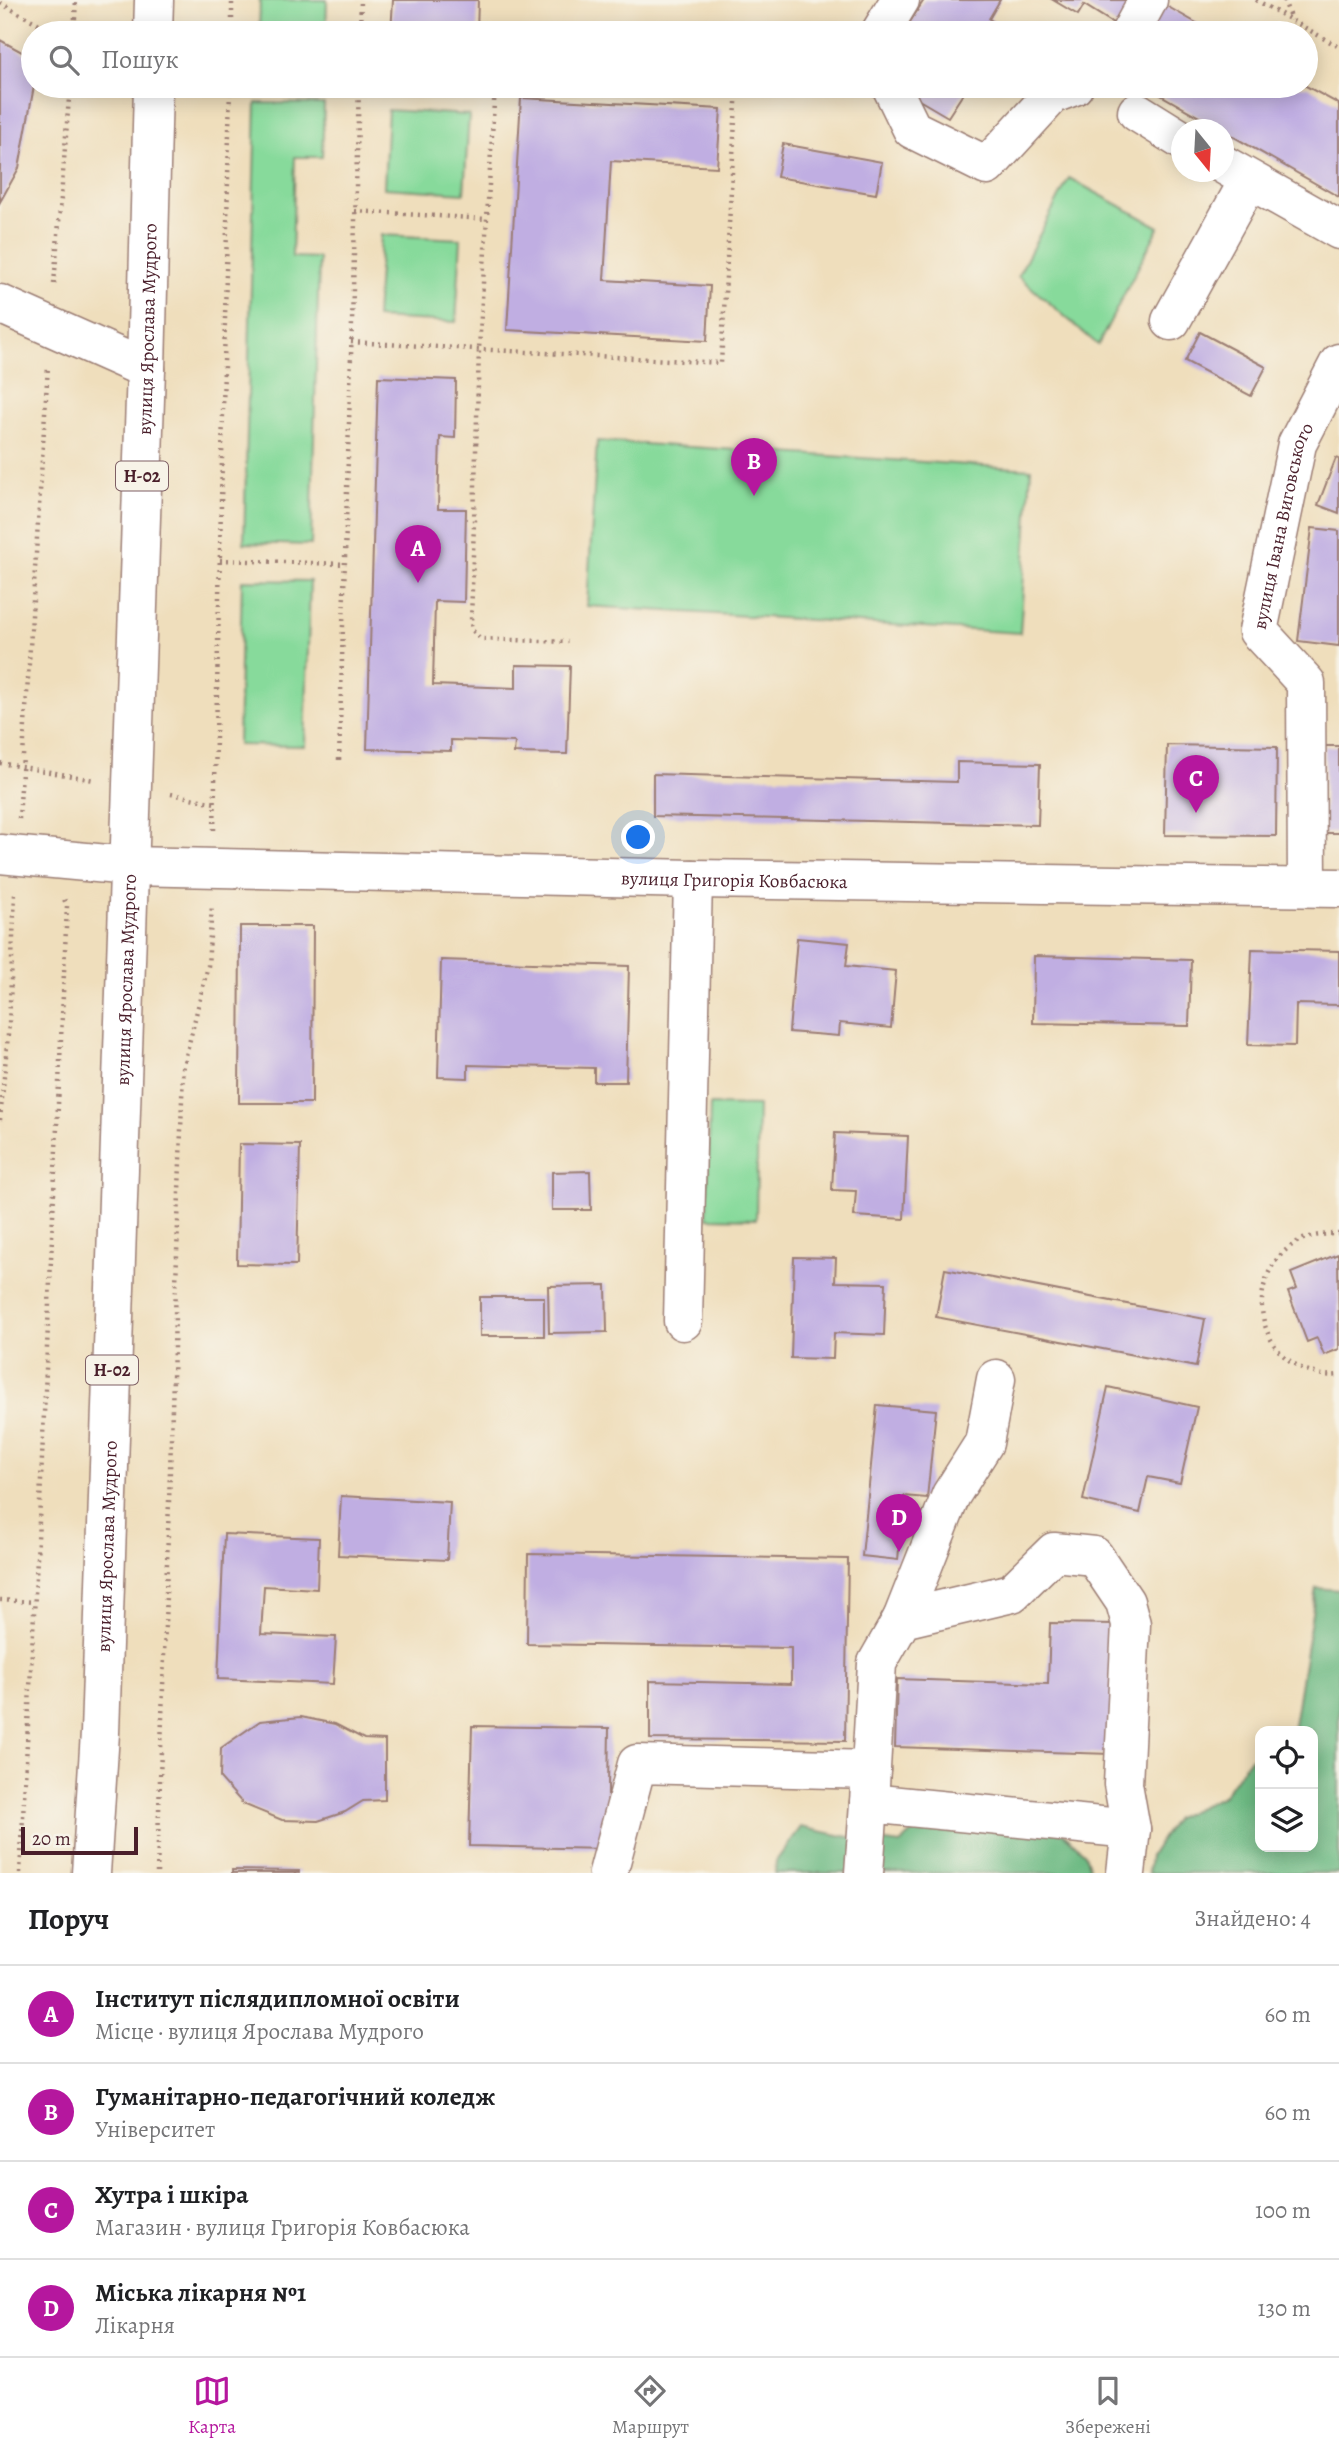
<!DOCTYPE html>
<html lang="uk">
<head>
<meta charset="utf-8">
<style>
  :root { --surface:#fff; --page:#f6f6f6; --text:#202124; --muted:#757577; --line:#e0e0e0; --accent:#b5179e }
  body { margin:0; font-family:Alegreya,serif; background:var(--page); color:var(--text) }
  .controls { position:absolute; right:21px; bottom:21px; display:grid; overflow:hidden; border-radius:14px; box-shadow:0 4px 18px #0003 }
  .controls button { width:63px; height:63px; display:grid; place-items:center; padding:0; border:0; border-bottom:2px solid var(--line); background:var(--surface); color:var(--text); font:35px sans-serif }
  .compass { position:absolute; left:1171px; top:119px; width:63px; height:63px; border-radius:50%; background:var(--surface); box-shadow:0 4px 18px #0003; rotate:162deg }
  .scale { position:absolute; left:21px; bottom:18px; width:117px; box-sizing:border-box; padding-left:7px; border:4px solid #4a1f2b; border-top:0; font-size:19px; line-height:24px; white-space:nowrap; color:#4a1f2b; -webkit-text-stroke:5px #f7f3e8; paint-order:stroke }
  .you { position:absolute; left:639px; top:838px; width:24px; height:24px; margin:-18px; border:5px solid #fff; border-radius:50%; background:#1a73e8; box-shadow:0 0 0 10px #1a73e833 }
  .badge { display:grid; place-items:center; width:46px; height:46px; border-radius:50%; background:var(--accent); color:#fff; font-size:23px; font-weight:700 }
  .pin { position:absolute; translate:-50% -58px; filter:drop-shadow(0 2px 4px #0008) }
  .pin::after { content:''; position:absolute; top:37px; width:24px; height:21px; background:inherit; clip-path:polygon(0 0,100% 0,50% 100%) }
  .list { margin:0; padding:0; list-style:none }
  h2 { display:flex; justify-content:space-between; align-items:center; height:91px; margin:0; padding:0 28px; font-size:30px }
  h2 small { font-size:23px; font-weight:400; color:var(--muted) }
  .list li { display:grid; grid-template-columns:46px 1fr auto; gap:21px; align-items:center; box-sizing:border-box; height:98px; padding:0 28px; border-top:2px solid var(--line) }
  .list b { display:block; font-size:26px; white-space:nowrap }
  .list p { margin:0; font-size:23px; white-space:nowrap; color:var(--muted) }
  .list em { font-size:23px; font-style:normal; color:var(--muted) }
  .icon { flex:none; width:38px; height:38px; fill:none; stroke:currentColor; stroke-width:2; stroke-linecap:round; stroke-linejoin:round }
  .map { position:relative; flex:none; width:1339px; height:1873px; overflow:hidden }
  .search { position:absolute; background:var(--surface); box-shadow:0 4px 18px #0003; left:21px; right:21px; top:21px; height:77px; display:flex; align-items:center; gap:18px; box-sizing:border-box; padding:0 24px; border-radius:38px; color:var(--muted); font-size:26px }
  .sheet { height:483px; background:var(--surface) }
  nav { display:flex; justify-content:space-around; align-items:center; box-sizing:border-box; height:98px; border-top:2px solid var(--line); background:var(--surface); font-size:19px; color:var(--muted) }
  nav a { display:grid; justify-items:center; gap:4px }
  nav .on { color:var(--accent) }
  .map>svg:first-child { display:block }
  .green { fill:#87da9b; stroke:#687c63; stroke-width:2 }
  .forest { fill:#6dba83; stroke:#5c6c57; stroke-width:2 }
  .building { fill:#c0aee2 }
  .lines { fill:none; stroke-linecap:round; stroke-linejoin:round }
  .minor-casing { stroke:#9c7e74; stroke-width:41 }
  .major-casing { stroke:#9c7e74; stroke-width:41 }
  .path { stroke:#9c7e74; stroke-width:4.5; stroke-dasharray:2 5; stroke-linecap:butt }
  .minor { stroke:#fff; stroke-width:38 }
  .major { stroke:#fff; stroke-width:38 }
  .labels { text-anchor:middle; stroke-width:6; stroke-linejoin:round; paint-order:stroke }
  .shield { fill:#f7f3e8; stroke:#7e5f64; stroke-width:2 }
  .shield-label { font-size:18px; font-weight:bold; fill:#4a1f2b }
  .street-label { font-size:19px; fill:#4a1f2b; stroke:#f7f3e8 }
</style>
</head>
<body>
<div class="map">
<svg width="1339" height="1873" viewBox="0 0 1339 1873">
  <rect width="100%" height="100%" fill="#f7f3e8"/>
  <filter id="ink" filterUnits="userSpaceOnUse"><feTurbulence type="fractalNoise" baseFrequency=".0143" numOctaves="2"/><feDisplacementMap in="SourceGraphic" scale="14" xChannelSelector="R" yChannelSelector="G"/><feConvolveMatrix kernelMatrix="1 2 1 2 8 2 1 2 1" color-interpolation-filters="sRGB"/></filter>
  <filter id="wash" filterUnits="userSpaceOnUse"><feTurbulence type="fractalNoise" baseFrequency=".00686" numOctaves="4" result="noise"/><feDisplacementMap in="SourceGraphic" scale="28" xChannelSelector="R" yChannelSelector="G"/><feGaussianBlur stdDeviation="1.57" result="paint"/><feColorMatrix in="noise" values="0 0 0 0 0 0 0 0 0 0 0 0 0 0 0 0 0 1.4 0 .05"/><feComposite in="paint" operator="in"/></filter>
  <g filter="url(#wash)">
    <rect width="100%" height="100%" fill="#efdebc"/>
    <g class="green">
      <path d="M260,0H327L326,33H259Z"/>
      <path d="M256,103L324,104L322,157H295L292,257L319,258L311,545L244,543Z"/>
      <path d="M388,110L469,115L464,193L384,188Z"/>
      <path d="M1069,178L1159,227L1098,345L1018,276Z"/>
      <path d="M381,235L461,239L456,322L376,318Z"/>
      <path d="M597,441L1031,469L1020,633L587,606Z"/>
      <path d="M242,580L310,581L305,746L238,745Z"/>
      <path d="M710,1105L758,1106L756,1219L707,1218Z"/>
    </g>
    <g class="forest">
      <path d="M1316,1588L1339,1590V1873H1148L1150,1856L1175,1818L1223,1796L1250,1758L1260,1760V1847H1313V1731H1293Z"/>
      <path d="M926,1821L1062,1832L1085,1853L1091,1873H775L776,1861L801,1827L843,1836L900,1844Z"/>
    </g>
    <g id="blocks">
      <g class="building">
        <path d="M393,0H478L477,33H391Z"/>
        <path d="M924,0H1000L989,19L1013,33H903Z"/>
        <path d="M1053,0H1134L1118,26L1084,5L1078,15Z"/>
        <path d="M1163,4L1214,33H1146Z"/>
        <path d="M0,40L33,58L34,86L19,168L0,202Z"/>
        <path d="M921,86H968L948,117L914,97Z"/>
        <path d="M1145,86H1306L1339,104V197Z"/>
        <path d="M521,98L721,109L717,167L611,161L604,280L710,286L707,341L507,330Z"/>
        <path d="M783,144L882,162L876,194L777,177Z"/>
        <path d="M1200,332L1266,367L1251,396L1185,361Z"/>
        <path d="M378,377L456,380L455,438L440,437L438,509H466L464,602L435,601L433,685L516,688V665L570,666L567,754L514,753L515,742L451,740V751L367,749Z"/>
        <path d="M1336,458L1339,459V513L1318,505Z"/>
        <path d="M1312,528L1339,531V646L1298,641Z"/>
        <path d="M1167,745L1277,747L1276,836L1165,835Z"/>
        <path d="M1325,746H1339V833H1324Z"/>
        <path d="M957,762L1040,764L1038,825L653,816V774L957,782Z"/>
        <path d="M240,926H313L312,1103H239Z"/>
        <path d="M797,938L849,943L846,966L896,971L891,1028L840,1023L839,1036L789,1032Z"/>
        <path d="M1252,949L1339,951V1005L1296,1004L1295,1046L1248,1045Z"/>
        <path d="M1034,956L1191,960L1189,1026L1033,1023Z"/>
        <path d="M441,960L629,966L626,1082H594V1068L468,1065V1078L438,1077Z"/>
        <path d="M835,1133L908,1136L904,1219L854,1216L856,1191L832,1190Z"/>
        <path d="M239,1144L300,1145L297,1265L237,1264Z"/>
        <path d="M590,1171L591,1210H552V1172Z"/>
        <path d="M1338,1254L1339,1349L1324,1355L1317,1338L1307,1342L1288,1292L1297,1289L1291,1273Z"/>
        <path d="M794,1257L836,1258L835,1282L886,1283L884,1335L834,1333L833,1359L791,1358Z"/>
        <path d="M945,1269L1205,1319L1196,1367L936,1317Z"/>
        <path d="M606,1285L607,1332L549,1333L548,1286Z"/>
        <rect x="480" y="1297" width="64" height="39"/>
        <path d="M1108,1387L1197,1407L1180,1483L1148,1477L1140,1513L1083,1500Z"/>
        <path d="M877,1405L936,1410L927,1498L904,1496L898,1560L862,1556Z"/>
        <path d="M341,1496L450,1502L447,1560L338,1555Z"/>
        <path d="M224,1534L319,1538L317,1589L264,1586L261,1634L336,1637L333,1684L218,1679Z"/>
        <path d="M528,1554L848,1559L845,1741L650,1739V1681L791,1684V1648L527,1644Z"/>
        <path d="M1050,1623L1115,1624L1111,1754L895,1747L897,1679L1048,1684Z"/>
        <path d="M301,1717L335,1724L364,1739L385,1740V1800L363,1801L345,1812L318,1821L282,1820L243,1804L220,1778L221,1748L260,1721Z"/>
        <path d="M472,1726L609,1728L607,1849L469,1846Z"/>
        <path d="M232,1870L299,1871V1873H232Z"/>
      </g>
    </g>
  </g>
  <g filter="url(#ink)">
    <use href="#blocks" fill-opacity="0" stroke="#9c7e74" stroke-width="2"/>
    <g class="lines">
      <g class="minor-casing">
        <g id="minor">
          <path d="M880,33L900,0"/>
          <path d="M1130,33L1148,0"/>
          <path d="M891,86L912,129L987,166L1053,94L1074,86"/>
          <path d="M1137,112L1182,140"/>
          <path d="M1224,165L1339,230"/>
          <path d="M0,304L146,369"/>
          <path d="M1171,321L1249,180"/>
          <path id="s1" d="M0,854L129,866L693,879L1339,888"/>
          <path id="s2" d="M1307,887L1306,683L1258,631L1297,444L1339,363"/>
          <path d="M683,1321L693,879"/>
          <path d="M902,1619L951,1495L984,1443L996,1379"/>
          <path d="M869,1803L877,1663L902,1619L1012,1593L1054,1552L1094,1556L1125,1602L1131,1624L1123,1784L1131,1829"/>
          <path d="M608,1873L637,1764L871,1770"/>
          <path d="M864,1873L869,1803L1131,1829L1126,1873"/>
        </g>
      </g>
      <g class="major-casing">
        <g id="major">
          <path d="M153,33L154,0"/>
          <path id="s3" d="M91,1873L100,1733L146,369L153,86"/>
        </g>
      </g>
      <g class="path">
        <path d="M1256,0L1339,47"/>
        <path d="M1284,0L1291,20"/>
        <path d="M0,3L56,33"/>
        <path d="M74,33L76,0"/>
        <path d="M232,33V0"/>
        <path d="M360,33L361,0"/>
        <path d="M320,86L359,88"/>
        <path d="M495,86L479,349L471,623L472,630L481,639L568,642"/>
        <path d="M355,211L487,219"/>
        <path d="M54,284L70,86"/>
        <path d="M351,342L721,363L737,86"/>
        <path d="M220,560L345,564"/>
        <path d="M339,760L359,86"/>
        <path d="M0,763L94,780"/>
        <path d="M171,794L215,803"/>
        <path d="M19,819L48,366"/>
        <path d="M214,830L230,86"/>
        <path d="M0,1120L9,1024L15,894"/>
        <path d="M1339,1234C1325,1234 1310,1235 1297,1242C1250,1269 1250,1340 1298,1366C1310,1373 1325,1377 1339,1375"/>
        <path d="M0,1600L35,1602"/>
        <path d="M20,1873L40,1502L67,906L64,899"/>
        <path d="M157,1873L183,1068L208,966L212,905"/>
      </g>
      <use href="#minor" class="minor"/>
      <use href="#major" class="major"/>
    </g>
  </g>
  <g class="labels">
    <g class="shield">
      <rect x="116" y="461.5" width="52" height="29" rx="5"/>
      <rect x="86" y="1355.5" width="52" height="29" rx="5"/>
    </g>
    <g class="shield-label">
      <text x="142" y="482">Н-02</text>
      <text x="112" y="1376">Н-02</text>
    </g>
    <g class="street-label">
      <text dy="7" stroke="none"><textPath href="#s3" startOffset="1545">вулиця Ярослава Мудрого</textPath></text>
      <text dy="7" stroke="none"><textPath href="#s2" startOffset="383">вулиця Івана Виговського</textPath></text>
      <text dy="7" stroke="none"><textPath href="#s1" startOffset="735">вулиця Григорія Ковбасюка</textPath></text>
      <text dy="7" stroke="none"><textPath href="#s3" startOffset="894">вулиця Ярослава Мудрого</textPath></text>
      <text dy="7" stroke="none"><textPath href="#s3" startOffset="327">вулиця Ярослава Мудрого</textPath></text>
    </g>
  </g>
</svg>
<div class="controls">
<button><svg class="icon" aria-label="locate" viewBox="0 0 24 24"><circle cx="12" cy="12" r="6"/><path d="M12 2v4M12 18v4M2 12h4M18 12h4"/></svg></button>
<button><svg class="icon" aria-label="layers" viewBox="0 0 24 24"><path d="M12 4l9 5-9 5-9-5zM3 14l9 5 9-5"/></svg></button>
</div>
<svg class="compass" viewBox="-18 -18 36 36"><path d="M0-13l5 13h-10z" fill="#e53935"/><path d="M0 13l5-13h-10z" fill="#757577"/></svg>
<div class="scale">20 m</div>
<div class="you"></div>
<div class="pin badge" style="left:418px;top:583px">A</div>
<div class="pin badge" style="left:754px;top:496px">B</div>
<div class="pin badge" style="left:1196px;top:813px">C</div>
<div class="pin badge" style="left:899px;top:1552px">D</div>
<div class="search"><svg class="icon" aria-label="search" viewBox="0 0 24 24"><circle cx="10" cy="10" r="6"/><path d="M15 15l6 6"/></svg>Пошук</div>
</div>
<section class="sheet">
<h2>Поруч<small>Знайдено: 4</small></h2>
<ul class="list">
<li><span class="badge">A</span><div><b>Інститут післядипломної освіти</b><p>Місце · вулиця Ярослава Мудрого</p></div><em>60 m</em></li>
<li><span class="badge">B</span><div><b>Гуманітарно-педагогічний коледж</b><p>Університет</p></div><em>60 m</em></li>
<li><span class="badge">C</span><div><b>Хутра і шкіра</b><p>Магазин · вулиця Григорія Ковбасюка</p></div><em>100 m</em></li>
<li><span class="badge">D</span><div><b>Міська лікарня №1</b><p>Лікарня</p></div><em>130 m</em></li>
</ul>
</section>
<nav>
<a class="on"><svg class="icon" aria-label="map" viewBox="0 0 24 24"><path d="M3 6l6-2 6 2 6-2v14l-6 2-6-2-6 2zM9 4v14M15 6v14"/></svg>Карта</a>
<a><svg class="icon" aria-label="directions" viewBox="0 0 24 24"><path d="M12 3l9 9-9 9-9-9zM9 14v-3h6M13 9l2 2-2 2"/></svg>Маршрут</a>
<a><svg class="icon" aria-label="saved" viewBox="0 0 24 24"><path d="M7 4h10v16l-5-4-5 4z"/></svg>Збережені</a>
</nav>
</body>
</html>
